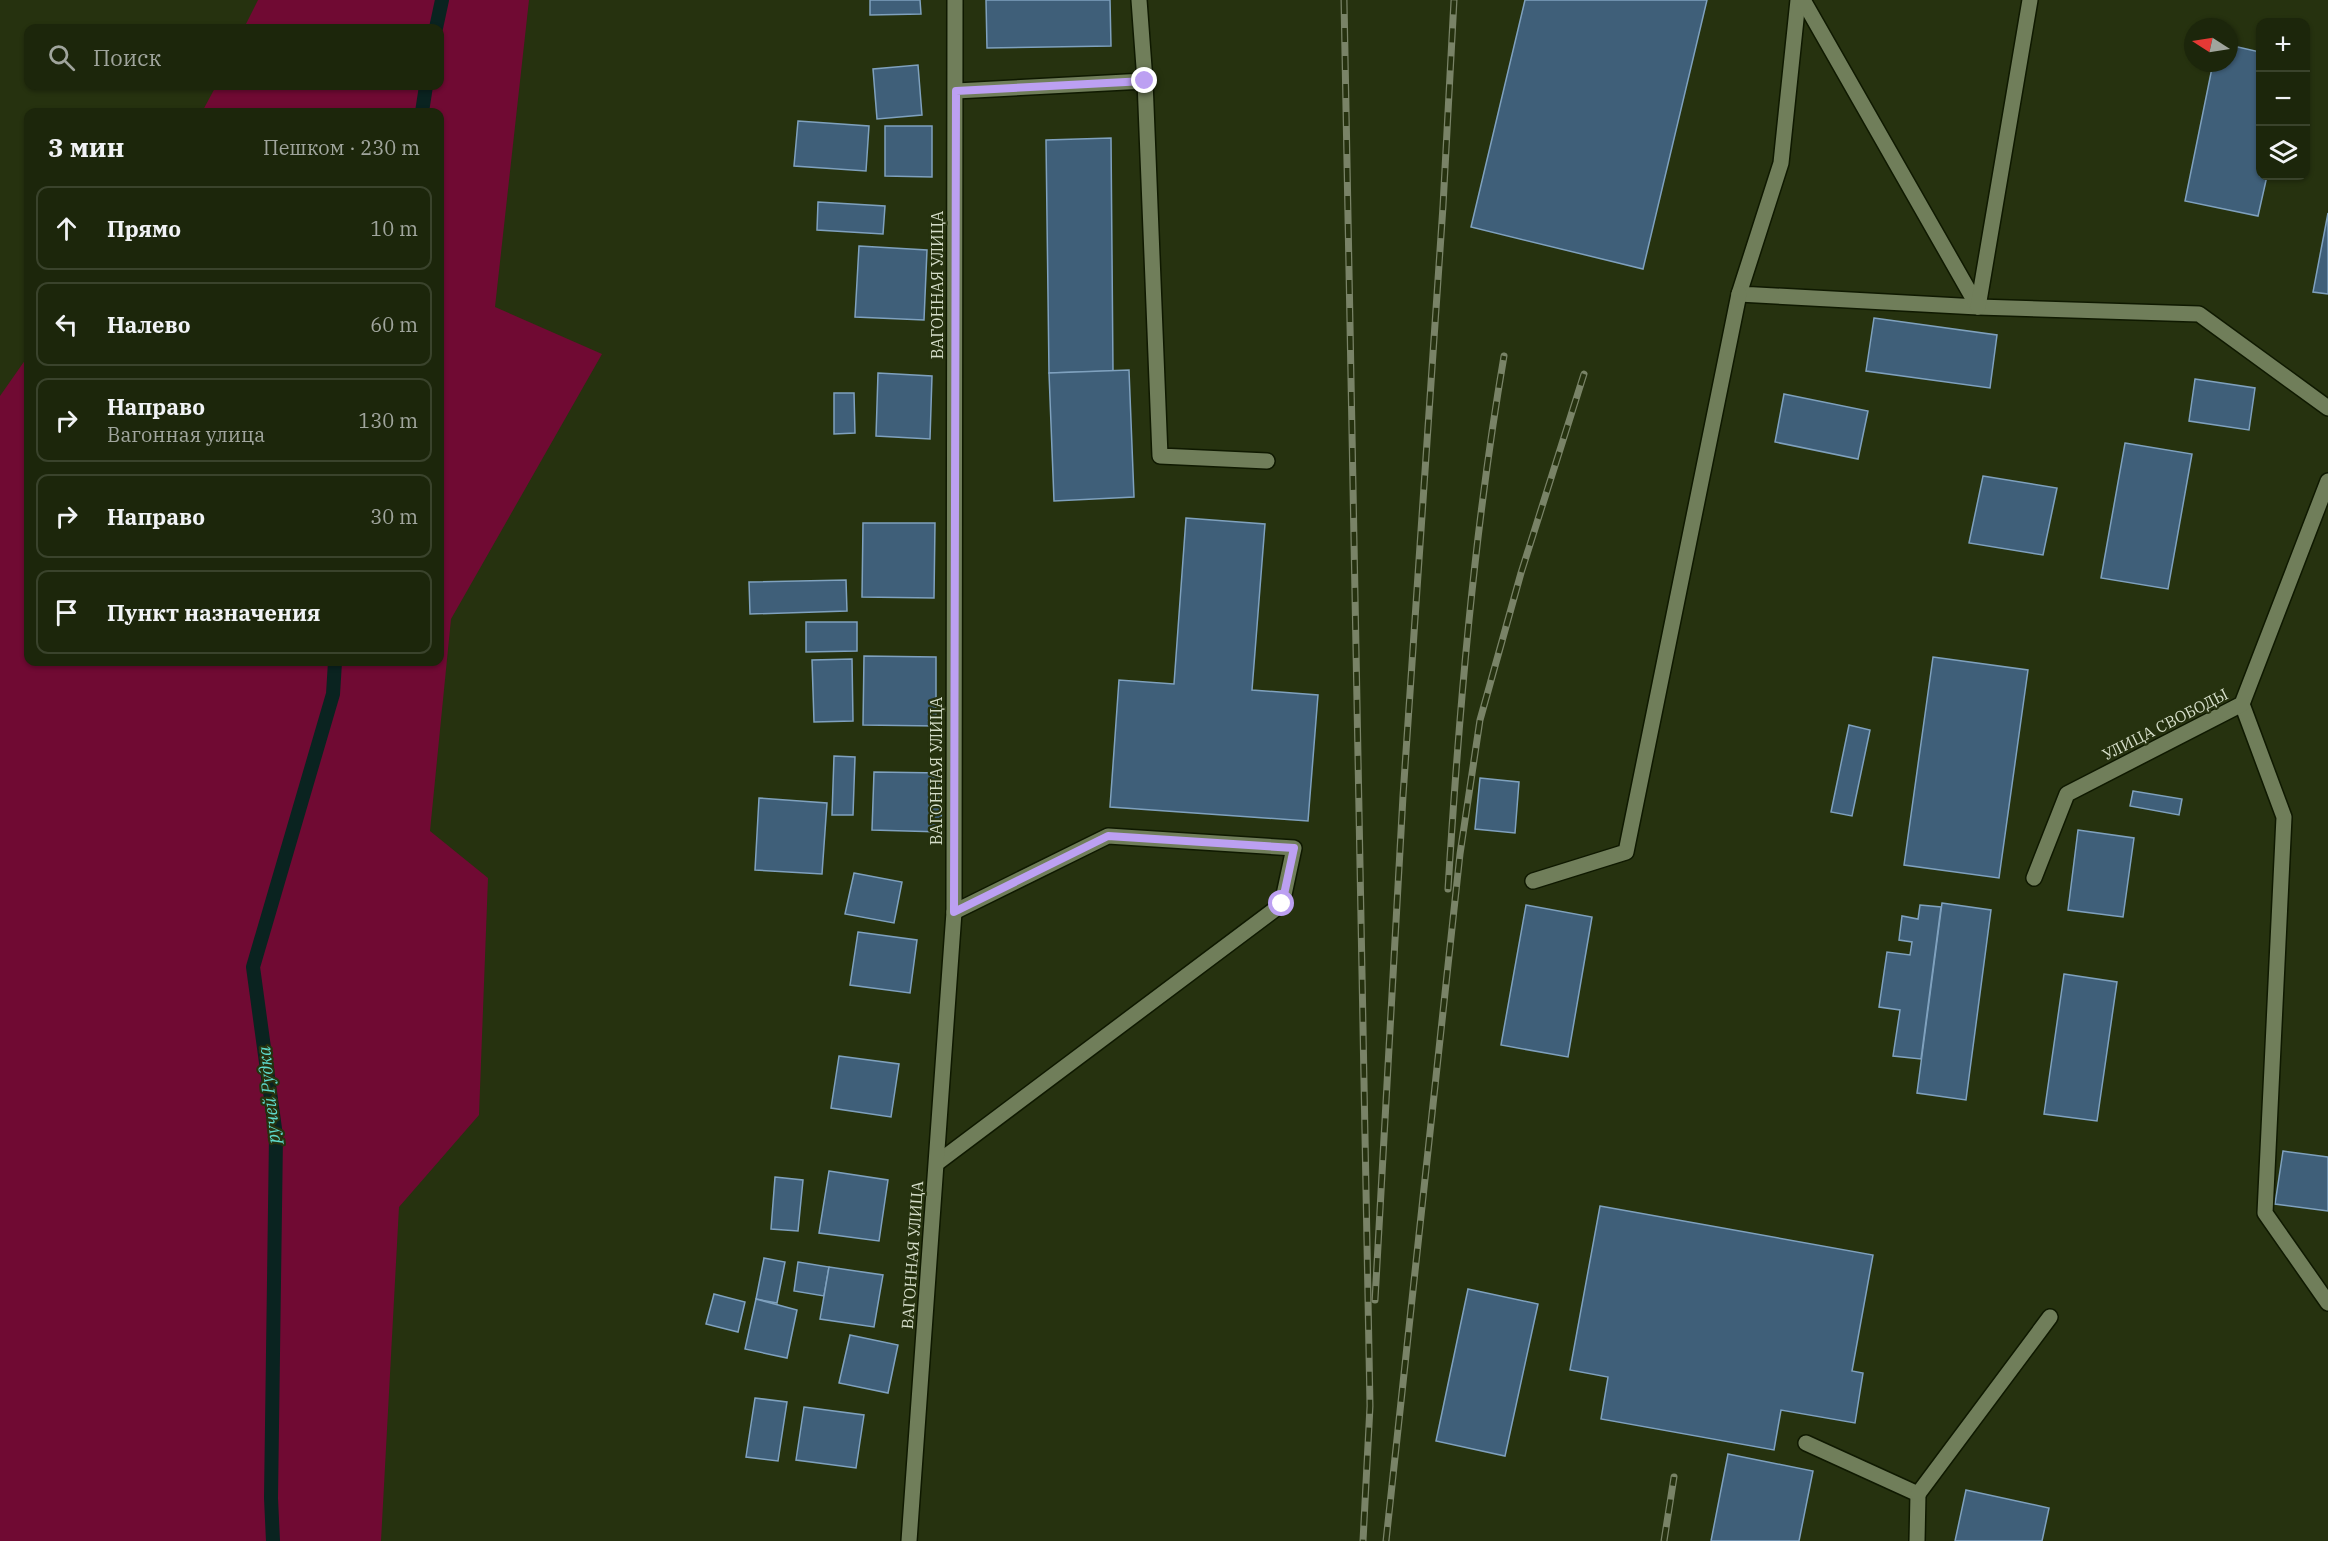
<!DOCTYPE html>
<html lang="ru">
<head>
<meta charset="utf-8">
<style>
  :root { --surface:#1c260b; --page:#293219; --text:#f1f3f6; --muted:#a0a59d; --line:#3a432c }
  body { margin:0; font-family:"IBM Plex Serif",serif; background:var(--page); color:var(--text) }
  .controls { position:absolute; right:18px; top:18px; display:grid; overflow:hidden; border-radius:12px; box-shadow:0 2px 4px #0004 }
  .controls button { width:54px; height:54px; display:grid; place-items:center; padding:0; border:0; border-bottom:2px solid var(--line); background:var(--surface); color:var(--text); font:30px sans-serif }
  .compass { position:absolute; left:2184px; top:18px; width:54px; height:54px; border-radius:50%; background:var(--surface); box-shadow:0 2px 4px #0004; rotate:282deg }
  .stop { position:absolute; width:18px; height:18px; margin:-14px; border:4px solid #bca0f2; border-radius:50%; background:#fff }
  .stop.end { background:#bca0f2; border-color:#fff; box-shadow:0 2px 6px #0008 }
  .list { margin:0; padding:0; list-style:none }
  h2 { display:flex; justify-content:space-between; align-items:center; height:78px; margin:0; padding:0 24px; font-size:26px }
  h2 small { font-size:20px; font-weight:400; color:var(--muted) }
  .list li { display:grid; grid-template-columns:39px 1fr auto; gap:18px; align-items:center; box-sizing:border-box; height:84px; margin:0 12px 12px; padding:0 12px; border:2px solid var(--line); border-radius:12px }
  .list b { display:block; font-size:22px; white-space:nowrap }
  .list p { margin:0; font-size:20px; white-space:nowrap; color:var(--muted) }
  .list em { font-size:20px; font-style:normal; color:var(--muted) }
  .icon { flex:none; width:33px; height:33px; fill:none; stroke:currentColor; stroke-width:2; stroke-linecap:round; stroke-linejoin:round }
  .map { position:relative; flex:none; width:2328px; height:1541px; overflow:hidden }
  .search { position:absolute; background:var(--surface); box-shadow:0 2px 4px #0004; left:24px; top:24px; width:420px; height:66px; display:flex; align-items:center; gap:15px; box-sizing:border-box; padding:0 21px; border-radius:12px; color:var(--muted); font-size:22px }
  .panel { position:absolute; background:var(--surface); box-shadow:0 2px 4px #0004; left:24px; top:108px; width:420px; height:558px; border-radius:12px }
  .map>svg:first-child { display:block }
  .green { fill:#700a33 }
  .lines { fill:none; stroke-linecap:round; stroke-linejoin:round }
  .stream { stroke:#0a2320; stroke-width:14 }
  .building { fill:#3f5f79; stroke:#7fa1be; stroke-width:1.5 }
  .minor-casing { stroke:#0f1900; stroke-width:18 }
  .minor { stroke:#707e5a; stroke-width:15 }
  .rail-casing { stroke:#798367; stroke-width:7 }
  .rail { stroke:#26320f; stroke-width:4.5; stroke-dasharray:14; stroke-linecap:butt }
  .route { stroke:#bca0f2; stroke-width:8 }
  .labels { text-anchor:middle; stroke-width:4.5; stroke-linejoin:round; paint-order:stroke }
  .street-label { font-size:16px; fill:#d6deca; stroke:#26320f }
  .water-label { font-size:18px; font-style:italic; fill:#5ed9cb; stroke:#26320f }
</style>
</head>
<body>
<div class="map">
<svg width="2328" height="1541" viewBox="0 0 2328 1541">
  <rect width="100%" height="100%" fill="#26320f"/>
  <path class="green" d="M258,0H529L495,307L602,354L451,619L430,831L488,878L479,1115L399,1207L381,1541H0V396L28,356V662H440V112H202L216,86H440V28H244Z"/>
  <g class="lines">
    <g class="stream">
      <path d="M436,28L442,0"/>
      <path d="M422,112L426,86"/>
      <path d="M273,1541L271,1498L276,1136L253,967L333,694L335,662"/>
    </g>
  </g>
  <g class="building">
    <path d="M870,0H920L921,14L870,15Z"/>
    <path d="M986,0H1110L1111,46L987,48Z"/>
    <path d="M1525,0H1707L1643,269L1471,227Z"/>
    <path d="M2229,45L2260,52V176H2267L2258,216L2185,201L2213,63H2229Z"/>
    <path d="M918,65L922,115L877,119L873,69Z"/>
    <path d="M798,121L869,126L866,171L794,166Z"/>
    <path d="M885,126H932V177L885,176Z"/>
    <path d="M1111,138L1113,371L1049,373L1046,140Z"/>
    <path d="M818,202L885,206L883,234L817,230Z"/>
    <path d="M2328,213V294L2313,292Z"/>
    <path d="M859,246L927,250L924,320L855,317Z"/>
    <path d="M1874,318L1997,335L1990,388L1866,371Z"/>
    <path d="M1129,370L1134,497L1054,501L1049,373Z"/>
    <path d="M878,373L932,376L930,439L876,436Z"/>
    <path d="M2195,379L2255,388L2249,430L2189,421Z"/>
    <path d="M834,393H854L855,433L834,434Z"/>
    <path d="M1784,394L1868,411L1858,459L1775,442Z"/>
    <path d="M2125,443L2192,454L2168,589L2101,578Z"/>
    <path d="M1983,476L2057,488L2043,555L1969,543Z"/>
    <path d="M1186,518L1265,524L1252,690L1318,695L1308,821L1110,807L1119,680L1174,684Z"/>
    <path d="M863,523H935L934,598L862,597Z"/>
    <path d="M846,580L847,611L750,614L749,582Z"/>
    <path d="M806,622H857V651L806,652Z"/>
    <path d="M864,656L936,657V726L863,725Z"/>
    <path d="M1933,657L2028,670L1999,878L1904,865Z"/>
    <path d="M852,659L853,721L814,722L812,660Z"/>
    <path d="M1849,725L1870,730L1852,816L1831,812Z"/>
    <path d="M834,756L855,757L853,815H832Z"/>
    <path d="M874,772L942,773L941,832L872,830Z"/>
    <path d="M1480,778L1519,782L1515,833L1475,829Z"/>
    <path d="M2133,791L2182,799L2179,815L2130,806Z"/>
    <path d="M759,798L827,803L822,874L755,870Z"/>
    <path d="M2078,830L2134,838L2123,917L2068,910Z"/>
    <path d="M854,873L902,882L894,923L845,914Z"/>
    <path d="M1942,903L1991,910L1966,1100L1917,1093Z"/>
    <path d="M1526,905L1592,917L1568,1057L1501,1045Z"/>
    <path d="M1920,905L1941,907L1921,1059L1893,1056L1900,1010L1879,1007L1887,952L1910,955L1912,942L1899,940L1902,916L1918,919Z"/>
    <path d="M858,932L917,940L910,993L850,985Z"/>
    <path d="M2064,974L2117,982L2097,1121L2044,1114Z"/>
    <path d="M839,1056L899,1064L891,1117L831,1108Z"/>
    <path d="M2283,1151L2328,1157V1211L2275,1204Z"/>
    <path d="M829,1171L888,1180L879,1241L819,1233Z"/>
    <path d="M775,1177L803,1180L798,1231L771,1229Z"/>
    <path d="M1600,1206L1873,1255L1852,1371L1863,1373L1855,1423L1781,1410L1774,1450L1601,1419L1608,1377L1570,1370Z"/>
    <path d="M764,1258L785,1262L777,1303L756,1299Z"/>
    <path d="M798,1262L829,1267L824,1296L794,1291Z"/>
    <path d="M829,1267L883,1275L874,1327L820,1319Z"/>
    <path d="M1468,1289L1538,1304L1505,1456L1436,1441Z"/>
    <path d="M714,1294L745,1302L738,1332L706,1324Z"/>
    <path d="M756,1299L797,1310L787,1358L745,1349Z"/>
    <path d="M850,1335L898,1345L888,1393L839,1383Z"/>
    <path d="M755,1398L787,1402L778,1461L746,1457Z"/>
    <path d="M804,1407L864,1415L856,1468L796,1460Z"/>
    <path d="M1728,1454L1813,1471L1799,1541H1711Z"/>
    <path d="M1966,1490L2049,1508L2042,1541H1955Z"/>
  </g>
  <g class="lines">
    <g class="minor-casing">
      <g id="minor">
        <path d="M1139,0L1145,81L1160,456L1267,461"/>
        <path d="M1798,0L1781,163L1739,294L1978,307L2199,314L2328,408"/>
        <path d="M1803,0L1978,307"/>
        <path d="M956,91L1145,81"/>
        <path d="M1978,307L2030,0"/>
        <path d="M2242,704L2284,817L2265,1213L2328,1303"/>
        <path d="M2034,878L2067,794L2242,704L2328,481"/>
        <path d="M1533,881L1626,852L1739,294"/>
        <path d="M937,1163L1282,904L1294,848L1108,836L954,912"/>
        <path d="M1806,1443L1918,1494L1917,1541"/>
        <path d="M1918,1494L2050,1317"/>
        <path d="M909,1541L954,912L955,0"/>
      </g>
    </g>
    <use href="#minor" class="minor"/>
    <g class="rail-casing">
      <g id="rail">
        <path d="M1344,0L1370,1406L1363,1541"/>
        <path d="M1448,889C1459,711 1474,532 1504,356"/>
        <path d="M1375,1300L1403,796L1443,206L1454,0"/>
        <path d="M1386,1541L1460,854L1480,720L1521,573L1584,374"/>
        <path d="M1664,1541L1674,1477"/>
      </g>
    </g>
    <use href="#rail" class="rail"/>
  </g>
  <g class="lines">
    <path class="route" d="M1145,81L956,91L954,912L1108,836L1294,848L1282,904"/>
  </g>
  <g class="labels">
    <g class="street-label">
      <text transform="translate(937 285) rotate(-90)" y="6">ВАГОННАЯ УЛИЦА</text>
      <text transform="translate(2165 724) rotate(-27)" y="6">УЛИЦА СВОБОДЫ</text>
      <text transform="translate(936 771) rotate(-90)" y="6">ВАГОННАЯ УЛИЦА</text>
      <text transform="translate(912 1255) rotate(-86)" y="6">ВАГОННАЯ УЛИЦА</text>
    </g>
    <g class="water-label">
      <text transform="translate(269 1095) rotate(-96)" y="6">ручей Рудка</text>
    </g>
  </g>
</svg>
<div class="controls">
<button>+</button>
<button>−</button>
<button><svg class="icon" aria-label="layers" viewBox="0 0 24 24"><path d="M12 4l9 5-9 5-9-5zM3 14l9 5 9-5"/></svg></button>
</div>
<svg class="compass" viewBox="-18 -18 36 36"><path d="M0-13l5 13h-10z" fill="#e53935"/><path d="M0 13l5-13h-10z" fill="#a0a59d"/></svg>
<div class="stop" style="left:1282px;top:904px"></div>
<div class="stop end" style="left:1145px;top:81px"></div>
<div class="search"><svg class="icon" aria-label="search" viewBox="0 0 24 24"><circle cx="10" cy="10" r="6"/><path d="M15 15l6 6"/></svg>Поиск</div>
<section class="panel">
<h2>3 мин<small>Пешком · 230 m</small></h2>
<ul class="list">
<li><svg class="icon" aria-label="ahead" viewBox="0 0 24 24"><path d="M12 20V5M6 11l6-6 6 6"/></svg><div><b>Прямо</b></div><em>10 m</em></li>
<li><svg class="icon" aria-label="left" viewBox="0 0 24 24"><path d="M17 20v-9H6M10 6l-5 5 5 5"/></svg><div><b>Налево</b></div><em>60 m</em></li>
<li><svg class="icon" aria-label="right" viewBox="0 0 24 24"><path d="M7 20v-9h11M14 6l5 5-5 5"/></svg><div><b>Направо</b><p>Вагонная улица</p></div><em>130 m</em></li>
<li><svg class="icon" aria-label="right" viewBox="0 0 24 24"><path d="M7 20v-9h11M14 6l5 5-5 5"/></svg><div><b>Направо</b></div><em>30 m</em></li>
<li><svg class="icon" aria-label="arrive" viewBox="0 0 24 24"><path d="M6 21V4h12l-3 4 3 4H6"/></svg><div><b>Пункт назначения</b></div></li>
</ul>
</section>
</div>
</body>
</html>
